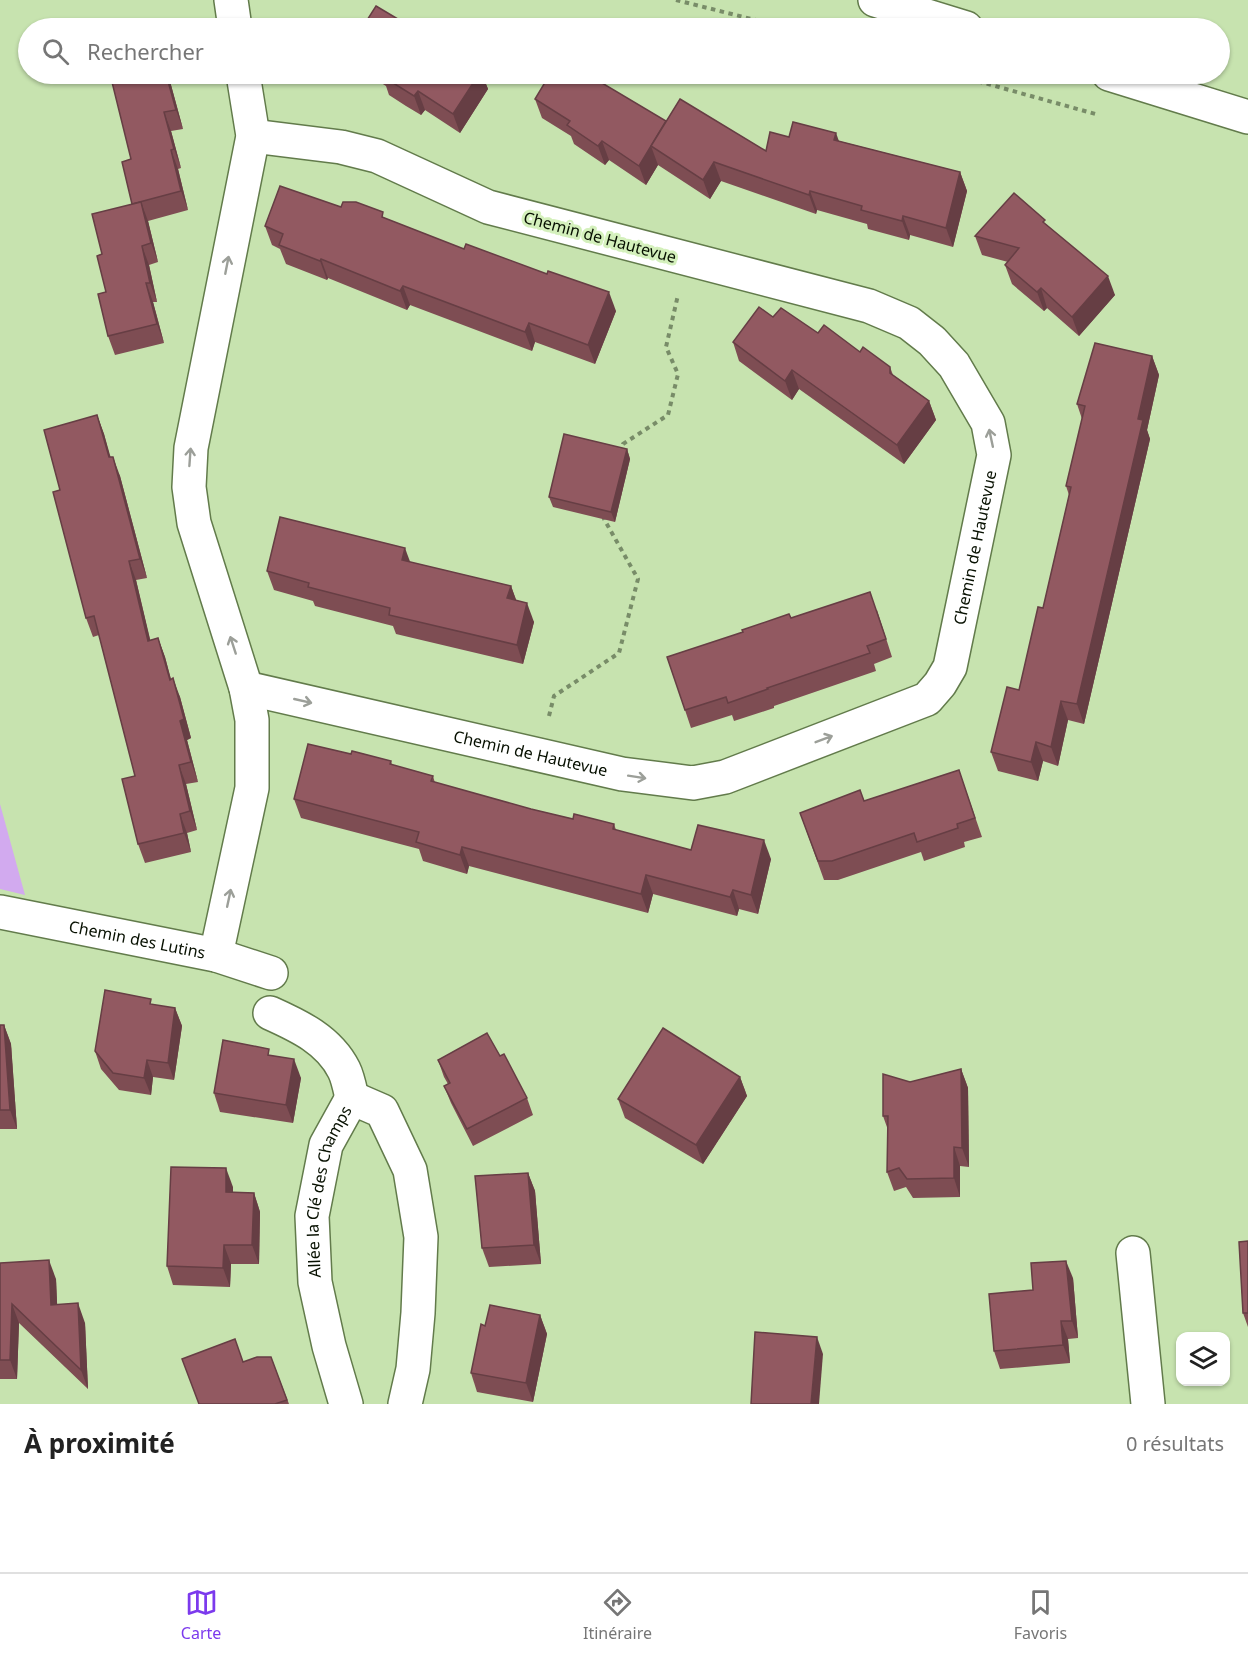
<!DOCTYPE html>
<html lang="fr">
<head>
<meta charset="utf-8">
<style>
  :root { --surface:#fff; --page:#f6f6f6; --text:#222; --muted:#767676; --line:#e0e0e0; --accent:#7c3aed }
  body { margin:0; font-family:"Noto Sans",sans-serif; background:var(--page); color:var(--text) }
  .controls { position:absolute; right:18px; bottom:18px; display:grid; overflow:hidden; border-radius:12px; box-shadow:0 2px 4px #0004 }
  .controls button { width:54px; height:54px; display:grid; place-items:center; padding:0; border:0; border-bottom:2px solid var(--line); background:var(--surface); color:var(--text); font:30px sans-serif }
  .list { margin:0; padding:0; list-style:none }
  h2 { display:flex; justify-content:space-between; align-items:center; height:78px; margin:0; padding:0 24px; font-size:26px }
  h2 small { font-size:20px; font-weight:400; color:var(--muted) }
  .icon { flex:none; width:33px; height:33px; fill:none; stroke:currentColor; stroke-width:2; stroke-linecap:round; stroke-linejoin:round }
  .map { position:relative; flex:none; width:1248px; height:1404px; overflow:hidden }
  .search { position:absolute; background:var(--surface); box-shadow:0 2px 4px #0004; left:18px; right:18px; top:18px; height:66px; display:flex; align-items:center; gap:15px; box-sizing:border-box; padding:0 21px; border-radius:33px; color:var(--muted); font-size:22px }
  .sheet { height:168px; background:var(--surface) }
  nav { display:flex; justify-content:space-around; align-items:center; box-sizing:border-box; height:84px; border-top:2px solid var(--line); background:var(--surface); font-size:16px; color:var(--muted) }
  nav a { display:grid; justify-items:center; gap:3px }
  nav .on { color:var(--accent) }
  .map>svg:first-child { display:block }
  .green { fill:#d2aaef }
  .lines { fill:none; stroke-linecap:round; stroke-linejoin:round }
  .minor-casing { stroke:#627b4b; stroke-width:36 }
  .secondary-casing { stroke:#627b4b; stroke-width:36 }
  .path { stroke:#788c68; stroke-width:4; stroke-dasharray:4.5 4.5; stroke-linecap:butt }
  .minor { stroke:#fff; stroke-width:33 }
  .secondary { stroke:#fff; stroke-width:33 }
  .wall { fill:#7e4d53 }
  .shaded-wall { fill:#663e44 }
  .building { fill:#925961; stroke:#663e44; stroke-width:1.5 }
  .oneway { stroke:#9c9f99 }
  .labels { text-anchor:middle; stroke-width:6; stroke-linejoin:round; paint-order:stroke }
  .street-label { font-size:16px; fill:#071001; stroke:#d4f0bc }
</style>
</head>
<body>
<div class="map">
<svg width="1248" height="1404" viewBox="0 0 1248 1404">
  <rect width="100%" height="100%" fill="#c7e3af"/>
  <path class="green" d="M0,804L25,895L0,889Z"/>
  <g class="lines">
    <g class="minor-casing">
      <g id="minor">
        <path d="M231,0L235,28"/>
        <path id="s1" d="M246,688L622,774L693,783L725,777L927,699L940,684L950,667L994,455L988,423L954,365L932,341L909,323L869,306L488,207L377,156L341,147L253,136"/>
        <path id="s2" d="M0,912L216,955L271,973"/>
        <path d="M216,955L252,788V720L246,688L194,523L189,487L191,448L253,136L243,74"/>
        <path d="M270,1013C299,1026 329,1040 344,1070C348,1078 350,1089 352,1098"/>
        <path d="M1133,1253L1148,1404"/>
        <path id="s3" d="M346,1404L329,1346L315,1282L312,1216L326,1145L352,1098L382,1111L410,1170L421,1237L418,1313L413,1369L405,1404"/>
      </g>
    </g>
    <g class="secondary-casing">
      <g id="secondary">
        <path d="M875,0L966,28"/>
        <path d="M1109,74L1248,117"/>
      </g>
    </g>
    <g class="path">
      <path d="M676,0L787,28"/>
      <path d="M952,74L1099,115"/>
      <path d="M621,453L623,444L668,415L678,374L666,347L678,295"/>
      <path d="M549,716L554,696L619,653L638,579L604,519L605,515"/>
    </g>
    <use href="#minor" class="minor"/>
    <use href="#secondary" class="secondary"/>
  </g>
  <g class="wall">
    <path d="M168,74L183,129L171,131L181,168L178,169L188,210L148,221L158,262L149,265L157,302H153L164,343L115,355L108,336L106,292L102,254L132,204L131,159Z"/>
    <path d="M367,74H482L488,89L460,133L425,110L421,115L406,106L389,95L386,86Z"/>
    <path d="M535,99L666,121L766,151L789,137L839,141L960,172L967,191L953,247L910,235L909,240L868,229L867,224L817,210L816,214L721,181L710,199L658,165L646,185L609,160L605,165L574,144L571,136L542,118Z"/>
    <path d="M341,207L385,218L616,311L595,364L535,342L532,351L410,305L407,310L328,278L327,280L286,264L280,249L272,245L265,226Z"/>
    <path d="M1046,224L1115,295L1079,336L1047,308L1044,311L1012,284L1005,265L1008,262L982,255L975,236Z"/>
    <path d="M773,317L818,333L860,352L890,367L893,375L929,401L936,420L904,464L799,389L792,400L739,361L733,342Z"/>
    <path d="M1152,356L1159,375L1147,430L1150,439L1084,724L1068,720L1058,766L1043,761L1038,781L998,771L991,752L1019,690L1043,608L1069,495L1066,486L1082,419L1077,404Z"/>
    <path d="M97,415L104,434L110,457L120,476L147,578L136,580L150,640L158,638L165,657L171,679L180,697L191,738L187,740L198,782L186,784L197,830L187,833L191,852L145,863L138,844L135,776L99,635L93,637L86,618L60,490Z"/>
    <path d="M627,449L630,459L615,522L553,507L549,497Z"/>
    <path d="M410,562L511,586L516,600L534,622L523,664L396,634L393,626L315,606L313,601L274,590L267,571Z"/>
    <path d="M877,610L892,657L874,664L876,671L774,706V708L734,721L732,715L691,728L685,710L791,618Z"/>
    <path d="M351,754L391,761L392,765L433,776L435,783L531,809L573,819L614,824L616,830L691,850L771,859L758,914L739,909L737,916L653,894L648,913L469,866L467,874L423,861L419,849L301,818L294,799Z"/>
    <path d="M959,770L982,837L964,842L965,847L924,861L921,852L838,880H824L800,813L864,801Z"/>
    <path d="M153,1005L175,1008L182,1026L174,1080L153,1077L151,1095L119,1090L101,1069L95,1051Z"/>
    <path d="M0,1025H4L11,1044L17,1129H0Z"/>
    <path d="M271,1055L301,1078L293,1123L220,1112L214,1093Z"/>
    <path d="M500,1056L527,1098L533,1115L473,1146L451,1103L444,1086L448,1084L444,1077L438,1060Z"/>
    <path d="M961,1069L968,1088L969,1167L960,1166V1197L913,1198L906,1187L894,1191L887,1172L888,1130L883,1116L910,1082Z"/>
    <path d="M740,1077L747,1096L703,1164L625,1118L618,1099Z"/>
    <path d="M528,1173L535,1191L541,1264L489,1267L482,1248Z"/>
    <path d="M233,1187V1192L254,1193L260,1212L259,1264H231L230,1287L173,1285L167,1266Z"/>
    <path d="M1248,1241V1327L1243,1313Z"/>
    <path d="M0,1263L56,1279L57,1305L85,1323L88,1389L19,1323L17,1379H0Z"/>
    <path d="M1073,1278L1078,1338L1068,1339L1070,1363L1000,1369L994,1351L1033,1290Z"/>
    <path d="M540,1315L547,1334L533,1402L477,1392L471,1373L485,1326Z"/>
    <path d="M271,1357L289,1404H198L243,1362Z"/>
  </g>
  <g class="shaded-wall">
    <path d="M166,74H168L183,129L176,110Z"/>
    <path d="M479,74H482L488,89L460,133L453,114Z"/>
    <path d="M418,91L425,110L421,115L414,96Z"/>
    <path d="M164,112L171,131L181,168L174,149Z"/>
    <path d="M666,121L651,146L658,165L646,185L639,166Z"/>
    <path d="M836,133L843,152L834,140Z"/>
    <path d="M602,141L609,160L605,165L598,146Z"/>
    <path d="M171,150L178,169L188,210L181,191Z"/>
    <path d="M714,162L721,181L710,199L703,180Z"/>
    <path d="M960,172L967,191L953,247L946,228Z"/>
    <path d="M810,191L817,210L816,214L809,195Z"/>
    <path d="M141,202L148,221L158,262L151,243Z"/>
    <path d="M903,216L910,235L909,240L902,221Z"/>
    <path d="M142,246L149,265L157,302L150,283Z"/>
    <path d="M321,259L328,278L327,280L320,261Z"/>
    <path d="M1108,276L1115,295L1079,336L1072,317Z"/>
    <path d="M146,283L153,302L164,343L157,324Z"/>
    <path d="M403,286L410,305L407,310L400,291Z"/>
    <path d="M1041,288L1047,308L1044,311L1037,292Z"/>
    <path d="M609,292L616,311L595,364L588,345Z"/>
    <path d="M529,323L535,342L532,351L525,332Z"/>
    <path d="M1152,356L1159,375L1147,430L1150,439L1084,724L1077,704Z"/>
    <path d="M792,370L799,389L792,400L785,381Z"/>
    <path d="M929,401L936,420L904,464L897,445Z"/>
    <path d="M97,415L104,434L116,476L109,457Z"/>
    <path d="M627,449L630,459L615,522L611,512Z"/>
    <path d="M113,457L120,476L147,578L140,559Z"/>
    <path d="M405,548L412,567L402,560Z"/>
    <path d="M129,561L136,580L155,660L148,641Z"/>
    <path d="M511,586L518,605L507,598Z"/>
    <path d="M527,603L534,622L523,664L517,645Z"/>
    <path d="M158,638L165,657L176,699L170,680Z"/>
    <path d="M173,678L180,697L191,738L187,740L198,782L191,762L180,721Z"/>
    <path d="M1061,701L1068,720L1058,766L1051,747Z"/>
    <path d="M1036,742L1043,761L1038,781L1031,762Z"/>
    <path d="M179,765L186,784L197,830L190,811Z"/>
    <path d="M180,814L187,833L191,852L184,833Z"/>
    <path d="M764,840L771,859L758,914L751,895Z"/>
    <path d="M462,847L469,866L467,874L460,855Z"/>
    <path d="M646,875L653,894L648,913L641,894Z"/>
    <path d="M733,890L739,909L737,916L730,897Z"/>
    <path d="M175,1008L182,1026L174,1080L168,1063Z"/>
    <path d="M4,1025L11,1044L17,1129L10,1110Z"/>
    <path d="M294,1059L301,1078L293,1123L286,1105Z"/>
    <path d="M147,1060L153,1077L151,1095L144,1078Z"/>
    <path d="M961,1069L968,1088L969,1167L962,1148Z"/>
    <path d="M740,1077L747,1096L703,1164L696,1145Z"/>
    <path d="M954,1147L960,1166V1197L954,1178Z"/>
    <path d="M226,1168L233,1187V1211L226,1192Z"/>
    <path d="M528,1173L535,1191L541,1264L534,1245Z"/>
    <path d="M254,1193L260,1212L259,1264L252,1245Z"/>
    <path d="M224,1245L231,1264L230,1287L223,1268Z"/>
    <path d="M49,1260L56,1279L58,1324L51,1305Z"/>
    <path d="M1066,1261L1073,1278L1078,1338L1072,1321Z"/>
    <path d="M78,1303L85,1323L88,1389L81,1370Z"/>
    <path d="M12,1304L19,1323L17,1379L10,1360Z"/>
    <path d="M540,1315L547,1334L533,1402L526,1383Z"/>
    <path d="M1061,1321L1068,1339L1070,1363L1063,1345Z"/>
    <path d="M817,1337L823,1354L819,1404H811Z"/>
  </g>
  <g class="building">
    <path d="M376,6L413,28H362Z"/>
    <path d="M110,74H166L176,110L164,112L174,149L171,150L181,191L132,204L122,162L131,159Z"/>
    <path d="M384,74H479L453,114L418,91L414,96L382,76Z"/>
    <path d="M550,74H587L666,121L639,166L602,141L598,146L567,125L570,121L535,99Z"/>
    <path d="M680,99L766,151L770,132L789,137L793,122L836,133L834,140L960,172L946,228L903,216L902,221L861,210L862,206L810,191L809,195L714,162L703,180L651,146Z"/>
    <path d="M280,186L341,207L343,202H356L383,212L382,217L464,249L466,244L547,274L548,271L609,292L588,345L529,323L525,332L403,286L400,291L321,259L320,261L279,245L283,234L265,226Z"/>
    <path d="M1014,193L1045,220L1043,222L1108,276L1072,317L1041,288L1037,292L1005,265L1019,248L975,236Z"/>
    <path d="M141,202L151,243L142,246L150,283H146L157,324L108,336L98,294L106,292L97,256L102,254L92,214Z"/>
    <path d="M759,307L773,317L781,308L818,333L824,325L860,352L863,347L890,367V373L929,401L897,445L792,370L785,381L733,342Z"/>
    <path d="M1095,343L1152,356L1138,419L1143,420L1077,704L1061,701L1051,747L1036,742L1031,762L991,752L1007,687L1019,690L1038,607L1043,608L1071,487L1066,486L1085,406L1077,404Z"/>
    <path d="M97,415L109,457H113L140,559L129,561L148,641L158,638L170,680L173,678L184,719L180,721L191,762L179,765L190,811L180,814L184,833L138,844L122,779L135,776L94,616L86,618L53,492L60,490L44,430Z"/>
    <path d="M564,434L627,449L611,512L549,497Z"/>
    <path d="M280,517L405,548L402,560L511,586L507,598L527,603L517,645L389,615L390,608L308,587L309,583L267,571Z"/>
    <path d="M870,592L886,639L867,646L870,653L767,688L768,689L728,703L726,697L685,710L667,657L743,632L742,630L789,614L791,618Z"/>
    <path d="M308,744L351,754L352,751L391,761L390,764L433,776L431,781L531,809L573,819L574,814L614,824L613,829L691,850L698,825L764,840L751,895L733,890L730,897L646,875L641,894L462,847L460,855L416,842L419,832L294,799Z"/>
    <path d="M959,770L975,818L957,824L958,828L917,842L914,833L832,861H818L800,813L860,790L864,801Z"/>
    <path d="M105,990L151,999L150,1004L175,1008L168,1063L147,1060L144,1078L113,1073L95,1051Z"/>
    <path d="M0,1025H4L10,1110H0Z"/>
    <path d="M663,1028L740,1077L696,1145L618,1099Z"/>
    <path d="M487,1033L500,1056L504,1054L527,1098L467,1129L444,1086L450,1083L438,1060Z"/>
    <path d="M223,1040L269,1049L268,1055L294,1059L286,1105L214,1093Z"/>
    <path d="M961,1069L962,1148L954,1147V1178L907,1179L899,1168L887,1172L888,1116H883V1074L910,1082Z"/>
    <path d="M171,1167L226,1168V1192L254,1193L252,1245H224L223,1268L167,1266Z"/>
    <path d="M528,1173L534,1245L482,1248L475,1176Z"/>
    <path d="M1248,1241V1313H1243L1239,1242Z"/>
    <path d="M49,1260L51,1305L78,1303L81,1370L12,1304L10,1360H0V1263Z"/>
    <path d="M1066,1261L1072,1321H1061L1063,1345L994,1351L989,1294L1033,1290L1031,1263Z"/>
    <path d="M490,1305L540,1315L526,1383L471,1373L481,1324L485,1326Z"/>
    <path d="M755,1332L817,1337L811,1404H751Z"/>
    <path d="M235,1339L243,1362L257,1357H271L287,1400L275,1404H199L182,1359Z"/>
  </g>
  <defs><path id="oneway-shaft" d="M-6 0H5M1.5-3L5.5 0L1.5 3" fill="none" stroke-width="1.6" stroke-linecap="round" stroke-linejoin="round" transform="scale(1.5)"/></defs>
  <g class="oneway">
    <use href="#oneway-shaft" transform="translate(227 265) rotate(-79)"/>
    <use href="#oneway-shaft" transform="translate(991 438) rotate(-102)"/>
    <use href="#oneway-shaft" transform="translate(190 457) rotate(-86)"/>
    <use href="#oneway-shaft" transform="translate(233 645) rotate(-108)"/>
    <use href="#oneway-shaft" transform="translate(303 701) rotate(13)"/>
    <use href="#oneway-shaft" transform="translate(824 739) rotate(-21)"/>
    <use href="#oneway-shaft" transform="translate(637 777) rotate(9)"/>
    <use href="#oneway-shaft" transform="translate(229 898) rotate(-78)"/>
  </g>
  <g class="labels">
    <g class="street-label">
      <text transform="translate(600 237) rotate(15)" y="6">Chemin de Hautevue</text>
      <text dy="6" stroke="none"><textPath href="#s1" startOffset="868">Chemin de Hautevue</textPath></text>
      <text dy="6" stroke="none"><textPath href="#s1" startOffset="292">Chemin de Hautevue</textPath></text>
      <text dy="6" stroke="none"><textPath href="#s2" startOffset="140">Chemin des Lutins</textPath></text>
      <text dy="6" stroke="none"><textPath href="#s3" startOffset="219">Allée la Clé des Champs</textPath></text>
    </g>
  </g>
</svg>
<div class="controls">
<button><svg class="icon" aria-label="layers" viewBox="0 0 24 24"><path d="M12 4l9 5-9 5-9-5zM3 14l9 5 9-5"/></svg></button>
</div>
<div class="search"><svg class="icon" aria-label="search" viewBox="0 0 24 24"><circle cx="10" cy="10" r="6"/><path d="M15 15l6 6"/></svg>Rechercher</div>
</div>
<section class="sheet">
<h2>À proximité<small>0 résultats</small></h2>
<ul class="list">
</ul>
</section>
<nav>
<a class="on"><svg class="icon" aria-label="map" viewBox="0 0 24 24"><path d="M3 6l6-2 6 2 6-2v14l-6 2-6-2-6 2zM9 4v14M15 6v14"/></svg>Carte</a>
<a><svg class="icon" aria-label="directions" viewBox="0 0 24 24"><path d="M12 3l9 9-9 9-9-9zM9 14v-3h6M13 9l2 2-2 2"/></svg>Itinéraire</a>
<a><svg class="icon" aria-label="saved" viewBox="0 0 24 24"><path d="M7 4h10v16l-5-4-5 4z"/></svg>Favoris</a>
</nav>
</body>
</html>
